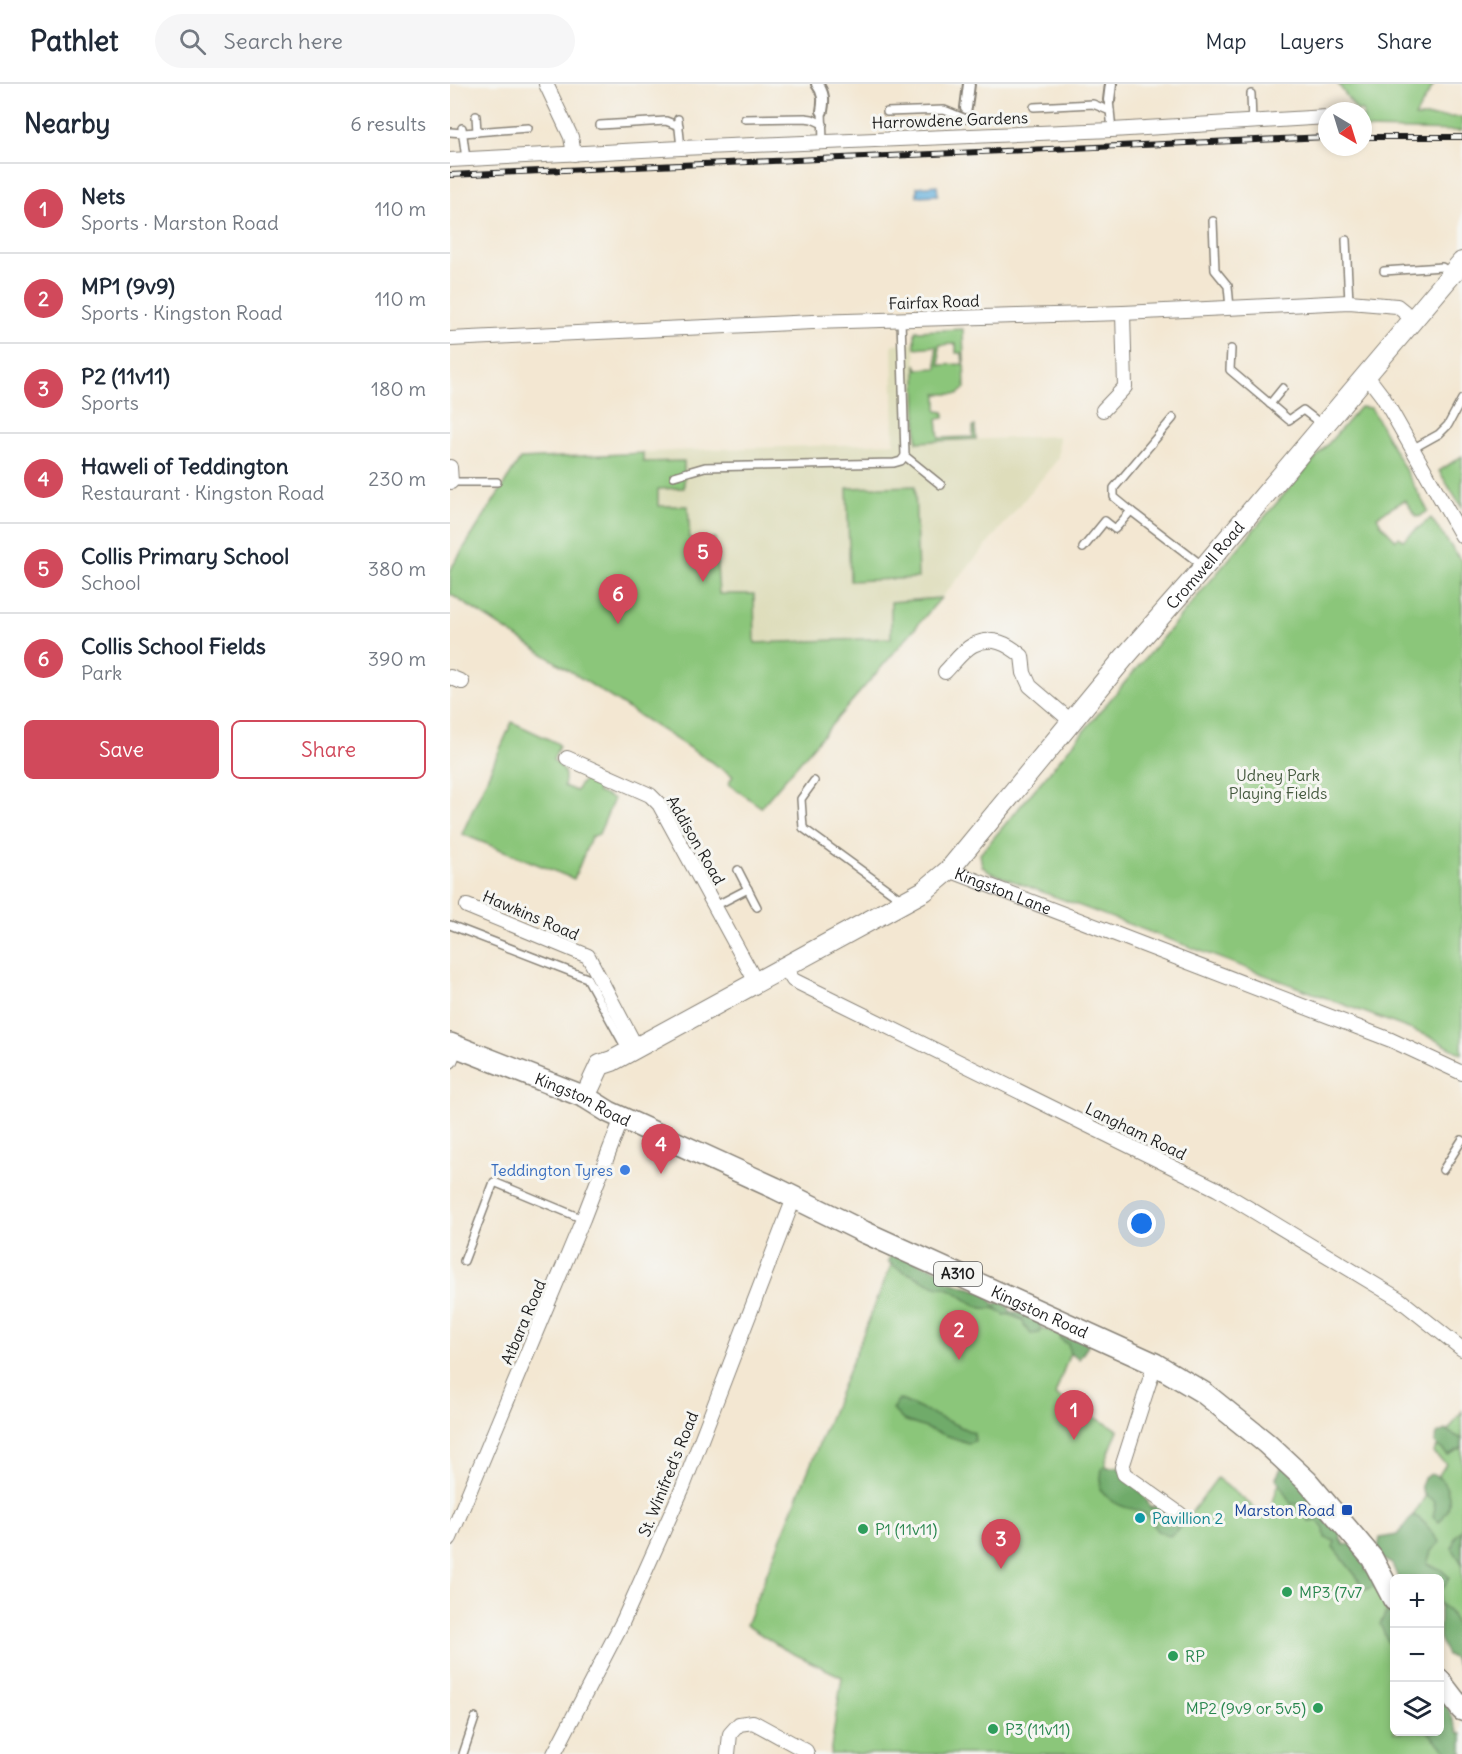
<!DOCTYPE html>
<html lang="en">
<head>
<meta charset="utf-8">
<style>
  :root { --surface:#fff; --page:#f6f6f7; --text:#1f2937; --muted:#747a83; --line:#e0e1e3; --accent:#d1495b }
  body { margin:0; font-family:Delius,sans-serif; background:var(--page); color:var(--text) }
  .controls { position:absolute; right:18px; bottom:18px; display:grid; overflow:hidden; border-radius:9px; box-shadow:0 3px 9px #0003 }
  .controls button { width:54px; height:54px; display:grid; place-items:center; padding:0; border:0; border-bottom:2px solid var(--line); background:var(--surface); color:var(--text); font:30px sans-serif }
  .compass { position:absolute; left:868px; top:18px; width:54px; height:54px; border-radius:50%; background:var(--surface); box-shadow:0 3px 9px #0003; rotate:142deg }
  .you { position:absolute; left:692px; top:1140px; width:21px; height:21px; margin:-15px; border:4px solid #fff; border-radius:50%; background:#1a73e8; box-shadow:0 0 0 9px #1a73e833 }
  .badge { display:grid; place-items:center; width:39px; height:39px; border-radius:50%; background:var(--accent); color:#fff; font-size:20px; font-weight:700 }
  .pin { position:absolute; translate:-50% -50px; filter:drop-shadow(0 2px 3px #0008) }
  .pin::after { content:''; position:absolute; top:32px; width:21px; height:18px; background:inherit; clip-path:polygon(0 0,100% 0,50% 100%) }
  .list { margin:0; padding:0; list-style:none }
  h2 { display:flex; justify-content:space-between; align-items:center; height:78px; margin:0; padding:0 24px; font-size:26px }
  h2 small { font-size:20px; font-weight:400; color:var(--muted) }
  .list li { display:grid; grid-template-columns:39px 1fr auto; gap:18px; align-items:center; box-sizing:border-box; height:90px; padding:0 24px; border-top:2px solid var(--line) }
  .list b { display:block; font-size:22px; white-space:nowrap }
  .list p { margin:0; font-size:20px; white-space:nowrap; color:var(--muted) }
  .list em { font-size:20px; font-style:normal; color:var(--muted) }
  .actions { display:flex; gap:12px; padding:18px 24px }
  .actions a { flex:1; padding:14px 0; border:2px solid var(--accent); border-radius:9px; text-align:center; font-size:21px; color:var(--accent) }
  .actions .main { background:var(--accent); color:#fff }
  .icon { flex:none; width:33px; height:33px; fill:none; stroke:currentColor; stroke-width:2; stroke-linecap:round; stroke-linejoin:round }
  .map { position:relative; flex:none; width:1012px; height:1670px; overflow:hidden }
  header { display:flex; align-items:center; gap:36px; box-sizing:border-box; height:84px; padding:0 30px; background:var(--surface); border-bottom:2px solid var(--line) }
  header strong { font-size:28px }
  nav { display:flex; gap:33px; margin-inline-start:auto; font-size:21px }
  .search { width:420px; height:54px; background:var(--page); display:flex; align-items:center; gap:15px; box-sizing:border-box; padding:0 21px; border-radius:33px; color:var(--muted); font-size:22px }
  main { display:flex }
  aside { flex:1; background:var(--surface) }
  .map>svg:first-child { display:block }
  .built { fill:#deddbb }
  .green { fill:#8bc67a; stroke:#54714b; stroke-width:1.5; fill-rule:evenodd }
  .forest { fill:#70ab6a; stroke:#466443; stroke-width:1.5 }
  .water { fill:#62aedb; stroke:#3f657c; stroke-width:1.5 }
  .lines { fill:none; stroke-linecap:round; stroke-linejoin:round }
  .service-casing { stroke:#888277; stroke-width:10 }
  .pedestrian-casing { stroke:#888277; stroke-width:14 }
  .minor-casing { stroke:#888277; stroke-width:16 }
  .secondary-casing { stroke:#888277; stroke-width:22 }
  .primary-casing { stroke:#888277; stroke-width:24 }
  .service { stroke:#fff; stroke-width:7 }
  .pedestrian { stroke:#fff; stroke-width:10 }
  .minor { stroke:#fff; stroke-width:14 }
  .secondary { stroke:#fff; stroke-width:20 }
  .primary { stroke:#fff; stroke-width:21 }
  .rail-casing { stroke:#1c1c1c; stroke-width:6 }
  .rail { stroke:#f6f6f2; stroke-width:4; stroke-dasharray:11; stroke-linecap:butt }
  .shop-dot { fill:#3f7fe0; stroke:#f6f6f2; stroke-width:2 }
  .transit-dot { fill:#1a4fb4; stroke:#f6f6f2; stroke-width:2 }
  .culture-dot { fill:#0f9aa8; stroke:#f6f6f2; stroke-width:2 }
  .leisure-dot { fill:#2e9e5b; stroke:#f6f6f2; stroke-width:2 }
  .labels { text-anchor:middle; stroke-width:6; stroke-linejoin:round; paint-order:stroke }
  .shield { fill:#f6f6f2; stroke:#5d5d5c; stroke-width:1.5 }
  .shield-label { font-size:15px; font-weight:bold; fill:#1c1c1c }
  .street-label { font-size:16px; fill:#1c1c1c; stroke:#f6f6f2 }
  .park-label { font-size:16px; fill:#43583d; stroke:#f6f6f2 }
  .shop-label { font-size:16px; fill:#366cbe; stroke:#f6f6f2; text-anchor:end }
  .transit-label { font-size:16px; fill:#164399; stroke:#f6f6f2; text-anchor:end }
  .culture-label { font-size:16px; fill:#0d838f; stroke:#f6f6f2; text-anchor:start }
  .leisure-label { font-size:16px; fill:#27864d; stroke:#f6f6f2; text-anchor:start }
</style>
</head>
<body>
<header>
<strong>Pathlet</strong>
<div class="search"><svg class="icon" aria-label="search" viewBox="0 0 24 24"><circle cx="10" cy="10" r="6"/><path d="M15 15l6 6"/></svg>Search here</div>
<nav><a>Map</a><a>Layers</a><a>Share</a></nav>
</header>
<main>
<aside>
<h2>Nearby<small>6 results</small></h2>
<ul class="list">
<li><span class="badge">1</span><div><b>Nets</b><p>Sports · Marston Road</p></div><em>110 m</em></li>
<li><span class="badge">2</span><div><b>MP1 (9v9)</b><p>Sports · Kingston Road</p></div><em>110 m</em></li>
<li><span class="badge">3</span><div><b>P2 (11v11)</b><p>Sports</p></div><em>180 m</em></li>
<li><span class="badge">4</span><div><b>Haweli of Teddington</b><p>Restaurant · Kingston Road</p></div><em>230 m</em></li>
<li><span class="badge">5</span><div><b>Collis Primary School</b><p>School</p></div><em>380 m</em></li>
<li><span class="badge">6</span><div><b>Collis School Fields</b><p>Park</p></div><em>390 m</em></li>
</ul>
<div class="actions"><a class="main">Save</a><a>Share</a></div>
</aside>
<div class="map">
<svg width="1012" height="1670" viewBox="0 0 1012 1670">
  <rect width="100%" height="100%" fill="#f6f6f2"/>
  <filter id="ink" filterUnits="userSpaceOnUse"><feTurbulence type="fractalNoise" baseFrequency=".0167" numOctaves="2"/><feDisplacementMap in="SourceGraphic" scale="12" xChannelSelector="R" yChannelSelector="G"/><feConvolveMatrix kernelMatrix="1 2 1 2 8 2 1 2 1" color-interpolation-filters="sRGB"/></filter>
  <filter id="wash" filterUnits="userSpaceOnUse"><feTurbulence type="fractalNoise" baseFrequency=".008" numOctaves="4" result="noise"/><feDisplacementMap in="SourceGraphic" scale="24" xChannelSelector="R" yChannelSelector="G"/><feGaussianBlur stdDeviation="1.35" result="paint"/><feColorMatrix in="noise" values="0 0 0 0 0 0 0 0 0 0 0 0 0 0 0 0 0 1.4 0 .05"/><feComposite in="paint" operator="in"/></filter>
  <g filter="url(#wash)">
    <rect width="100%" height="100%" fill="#f3e7d2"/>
    <path class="built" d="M465,259L468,358L609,352L608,375L535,463L311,723L278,700L283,692L0,510V486L70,375L241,366L444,359L442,260Z"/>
    <g class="green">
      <path d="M888,0H984L965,33H1012V47L913,45V27H907Z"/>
      <path d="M513,245L515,304L508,310H487V327L494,328V334L487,335L489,354L523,353V343L525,342L526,355L467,358L466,280L468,285L487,284L486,262L465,264V250L466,247ZM506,260V269H512L513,280L490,281L489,261Z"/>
      <path d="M910,323L921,324L978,427L969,433L965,431L955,416L927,432L931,440L946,456L949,453L953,456L981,434L1012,478V970L978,952L539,788L532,782L530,770L811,437Z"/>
      <path d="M193,369V378L234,377V404L208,405V422H238L240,455L265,454L269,510H304L305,559L441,554V518L491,514L311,723L278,700L283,692L0,510V486L70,375Z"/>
      <path d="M1012,372V424L989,387Z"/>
      <path d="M465,402L468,494L400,497L397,404Z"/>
      <path d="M62,638L107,659L109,662L103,676C114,684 117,689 114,702L126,707L131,699L139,694L151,699L147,708L164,715L149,750L141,753L124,795L12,750Z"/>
      <path d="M443,1176L535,1221L624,1257L605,1311L668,1346L656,1376V1388L730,1444L767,1394L814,1431L820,1428L827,1404L833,1392L882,1444L905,1473L928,1507L944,1541V1648H990L1012,1670H380L392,1593L332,1564L296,1541Z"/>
      <path d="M1012,1327V1590L990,1551V1494H959L941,1466L996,1380L983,1369Z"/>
    </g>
    <g class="forest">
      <path d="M441,1168L491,1187L496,1197L534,1208L544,1220L551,1218L559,1223L560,1227L591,1233L590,1249L581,1250L574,1242L573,1235L559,1230L555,1231L548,1227L547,1224C542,1224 536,1225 532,1224C517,1219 502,1201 488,1203L447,1184L438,1178Z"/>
      <path d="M616,1245L636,1254L638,1262L629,1275L620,1270L618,1260L610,1255Z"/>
      <path d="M449,1315L524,1349L525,1357L518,1359L453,1336L442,1325Z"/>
      <path d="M995,1346L1012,1355V1364L998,1371L985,1359L987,1350Z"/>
      <path d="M652,1383H668L694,1412L701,1424L708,1421L728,1437L727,1446L720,1452L707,1447C693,1417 680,1431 661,1416C657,1413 654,1409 650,1405Z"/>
      <path d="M840,1383L872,1429L873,1435L879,1441L886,1442L892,1449L890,1455L894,1461L901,1460L916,1483L915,1487L921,1489L920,1493L924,1495L927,1501L915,1506L906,1492L883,1463L885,1457L875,1454L874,1445L868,1437L859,1438L850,1420H841L826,1394L831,1384Z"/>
      <path d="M981,1390C996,1394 1002,1411 998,1426C996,1430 992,1434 989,1438L983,1432L985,1424L983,1416L974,1411L971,1402L974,1394Z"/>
      <path d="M963,1431C978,1438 979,1447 990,1458L981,1467L977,1480L990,1485L999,1493L994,1503L990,1505V1494H948L942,1480L932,1475L928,1464L930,1454L947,1451Z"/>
      <path d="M1012,1446V1480L1002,1464L1005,1453Z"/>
      <path d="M990,1519L1000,1529L1012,1552V1591L1006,1576L997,1571L990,1557Z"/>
      <path d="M942,1528L944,1535V1571L930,1540L936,1529Z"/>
      <path d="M990,1606L1009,1649L1012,1650V1670H1000L978,1648H990Z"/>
    </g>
    <path class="water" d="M487,101L488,111L467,112V103Z"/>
  </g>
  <g filter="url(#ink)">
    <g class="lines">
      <g class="service-casing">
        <g id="service">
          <path d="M801,10L802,38"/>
          <path d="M659,16L662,46"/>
          <path d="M584,23L643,20L660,27"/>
          <path d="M372,27L373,58"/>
          <path d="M437,28L494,26L516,35"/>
          <path d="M26,32L27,48"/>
          <path d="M228,35L231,64"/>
          <path d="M295,35L355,34L362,35L373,40"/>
          <path d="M150,41L216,37L229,42"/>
          <path d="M12,44L16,75"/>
          <path d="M0,48L13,49L78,44"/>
          <path d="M763,137L765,186L778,202L780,224"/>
          <path d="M896,156L899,218"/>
          <path d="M934,187L992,183L1000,188"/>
          <path d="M451,235L455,372L491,401"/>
          <path d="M781,265L780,286L839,336L853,326L871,340"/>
          <path d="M820,320L833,304"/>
          <path d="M962,365L989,350L998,341L1012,315"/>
          <path d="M224,392L255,383L444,379L451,377L455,372"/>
          <path d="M1,398H47"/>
          <path d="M681,427L664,413V404L723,334"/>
          <path d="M633,464L655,437L665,445L681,427L753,482"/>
          <path d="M364,697L351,715L353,744L452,816"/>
          <path d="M288,786L307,823"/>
          <path d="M265,822L298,805"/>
          <path d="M0,841L137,894L178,968"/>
          <path d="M993,1086L1012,1056"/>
          <path d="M14,1177L44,1098L133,1135"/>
          <path d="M13,1670L25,1634"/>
        </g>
      </g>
      <g class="pedestrian-casing">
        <g id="pedestrian">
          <path d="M367,0C374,9 374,16 372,27"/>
          <path d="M659,16L661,0"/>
          <path d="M516,24L519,0"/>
        </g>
      </g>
      <g class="minor-casing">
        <g id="minor">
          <path d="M96,0L121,53L124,70"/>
          <path d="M0,76L231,64L662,46L877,33"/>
          <path d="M0,255L363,238L673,229L899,218L947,222L963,235"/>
          <path d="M917,292L933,313L1012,452"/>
          <path d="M653,326L675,303L673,229"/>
          <path d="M0,383L1,398"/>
          <path d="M495,588C503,580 513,566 523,561C542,551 558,560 572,572L574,589L580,602L622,638"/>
          <path d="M0,593L12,598"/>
          <path d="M117,674L200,711L209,720L306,898"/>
          <path id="s1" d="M499,786L941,956L1012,989"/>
          <path d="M17,822L138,872L186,963"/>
          <path d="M334,882L343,896L767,1105L949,1215L1012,1265"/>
          <path d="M0,977L6,963"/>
          <path d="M705,1280L672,1383L674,1390L730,1430"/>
          <path d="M0,1454L133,1135L172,1034"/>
          <path d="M104,1670L173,1537L233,1403L344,1114"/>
          <path d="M278,1670L280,1650L289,1640L303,1638L356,1667L357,1670"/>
        </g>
      </g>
      <g class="secondary-casing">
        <g id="secondary">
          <path id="s2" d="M135,1013L150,981L162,977L441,825L474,807L499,786L673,575L754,483L1012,178"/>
        </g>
      </g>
      <g class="primary-casing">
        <g id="primary">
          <path id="s3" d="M0,960L135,1013L159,1028L325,1104L414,1148L705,1280L754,1309L816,1359L857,1397L922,1474L944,1516"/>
          <path d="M990,1597L1012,1626"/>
        </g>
      </g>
      <use href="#service" class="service"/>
      <use href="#pedestrian" class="pedestrian"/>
      <use href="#minor" class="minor"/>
      <use href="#secondary" class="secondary"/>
      <use href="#primary" class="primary"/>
      <g class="rail-casing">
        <g id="rail">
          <path d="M913,53H1012"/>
          <path d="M0,91L877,53"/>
        </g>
      </g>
      <use href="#rail" class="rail"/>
    </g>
  </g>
  <circle class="shop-dot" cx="175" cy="1086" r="6"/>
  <rect class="transit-dot" x="891" y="1420" width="12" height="12" rx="3"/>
  <circle class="culture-dot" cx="690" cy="1434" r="6"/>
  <g class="leisure-dot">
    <circle cx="413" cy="1445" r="6"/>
    <circle cx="837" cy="1508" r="6"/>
    <circle cx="723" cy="1572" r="6"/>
    <circle cx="868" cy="1624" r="6"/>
    <circle cx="543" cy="1645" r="6"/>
  </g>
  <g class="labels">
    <rect class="shield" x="484" y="1178" width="48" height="24" rx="4.5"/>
    <g class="shield-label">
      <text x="508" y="1195">A310</text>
    </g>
    <g class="street-label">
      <text transform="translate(500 36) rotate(-2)" y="6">Harrowdene Gardens</text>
      <text transform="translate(484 218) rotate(-2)" y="6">Fairfax Road</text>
      <text dy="6" stroke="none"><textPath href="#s2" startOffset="834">Cromwell Road</textPath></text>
      <text transform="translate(246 756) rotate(60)" y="6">Addison Road</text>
      <text dy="6" stroke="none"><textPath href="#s1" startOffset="58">Kingston Lane</textPath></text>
      <text transform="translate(81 831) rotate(23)" y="6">Hawkins Road</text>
      <text dy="6" stroke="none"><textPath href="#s3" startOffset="144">Kingston Road</textPath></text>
      <text transform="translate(686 1047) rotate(26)" y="6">Langham Road</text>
      <text dy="6" stroke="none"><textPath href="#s3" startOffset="648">Kingston Road</textPath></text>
      <text transform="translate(73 1238) rotate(-67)" y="6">Atbara Road</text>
      <text transform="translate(218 1390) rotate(-68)" y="6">St. Winifred's Road</text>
    </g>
    <g class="park-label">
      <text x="828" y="697">Udney Park<tspan x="828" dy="18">Playing Fields</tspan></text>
    </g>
    <g class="shop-label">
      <text x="163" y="1092">Teddington Tyres</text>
    </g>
    <g class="transit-label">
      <text x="885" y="1432">Marston Road</text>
    </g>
    <g class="culture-label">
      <text x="702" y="1440">Pavillion 2</text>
    </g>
    <g class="leisure-label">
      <text x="425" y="1451">P1 (11v11)</text>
      <text x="849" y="1514">MP3 (7v7</text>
      <text x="735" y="1578">RP</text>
      <text x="856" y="1630" text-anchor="end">MP2 (9v9 or 5v5)</text>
      <text x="555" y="1651">P3 (11v11)</text>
    </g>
  </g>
</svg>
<div class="controls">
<button>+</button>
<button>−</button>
<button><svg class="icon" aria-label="layers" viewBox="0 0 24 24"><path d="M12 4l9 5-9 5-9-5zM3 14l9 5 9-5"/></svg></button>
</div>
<svg class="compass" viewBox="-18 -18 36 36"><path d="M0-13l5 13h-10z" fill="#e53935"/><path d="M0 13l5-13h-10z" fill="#747a83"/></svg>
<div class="you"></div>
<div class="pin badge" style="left:624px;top:1356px">1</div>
<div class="pin badge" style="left:509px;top:1276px">2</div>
<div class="pin badge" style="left:551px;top:1485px">3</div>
<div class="pin badge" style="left:211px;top:1090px">4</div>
<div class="pin badge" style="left:253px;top:498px">5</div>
<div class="pin badge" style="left:168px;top:540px">6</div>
</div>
</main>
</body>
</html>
